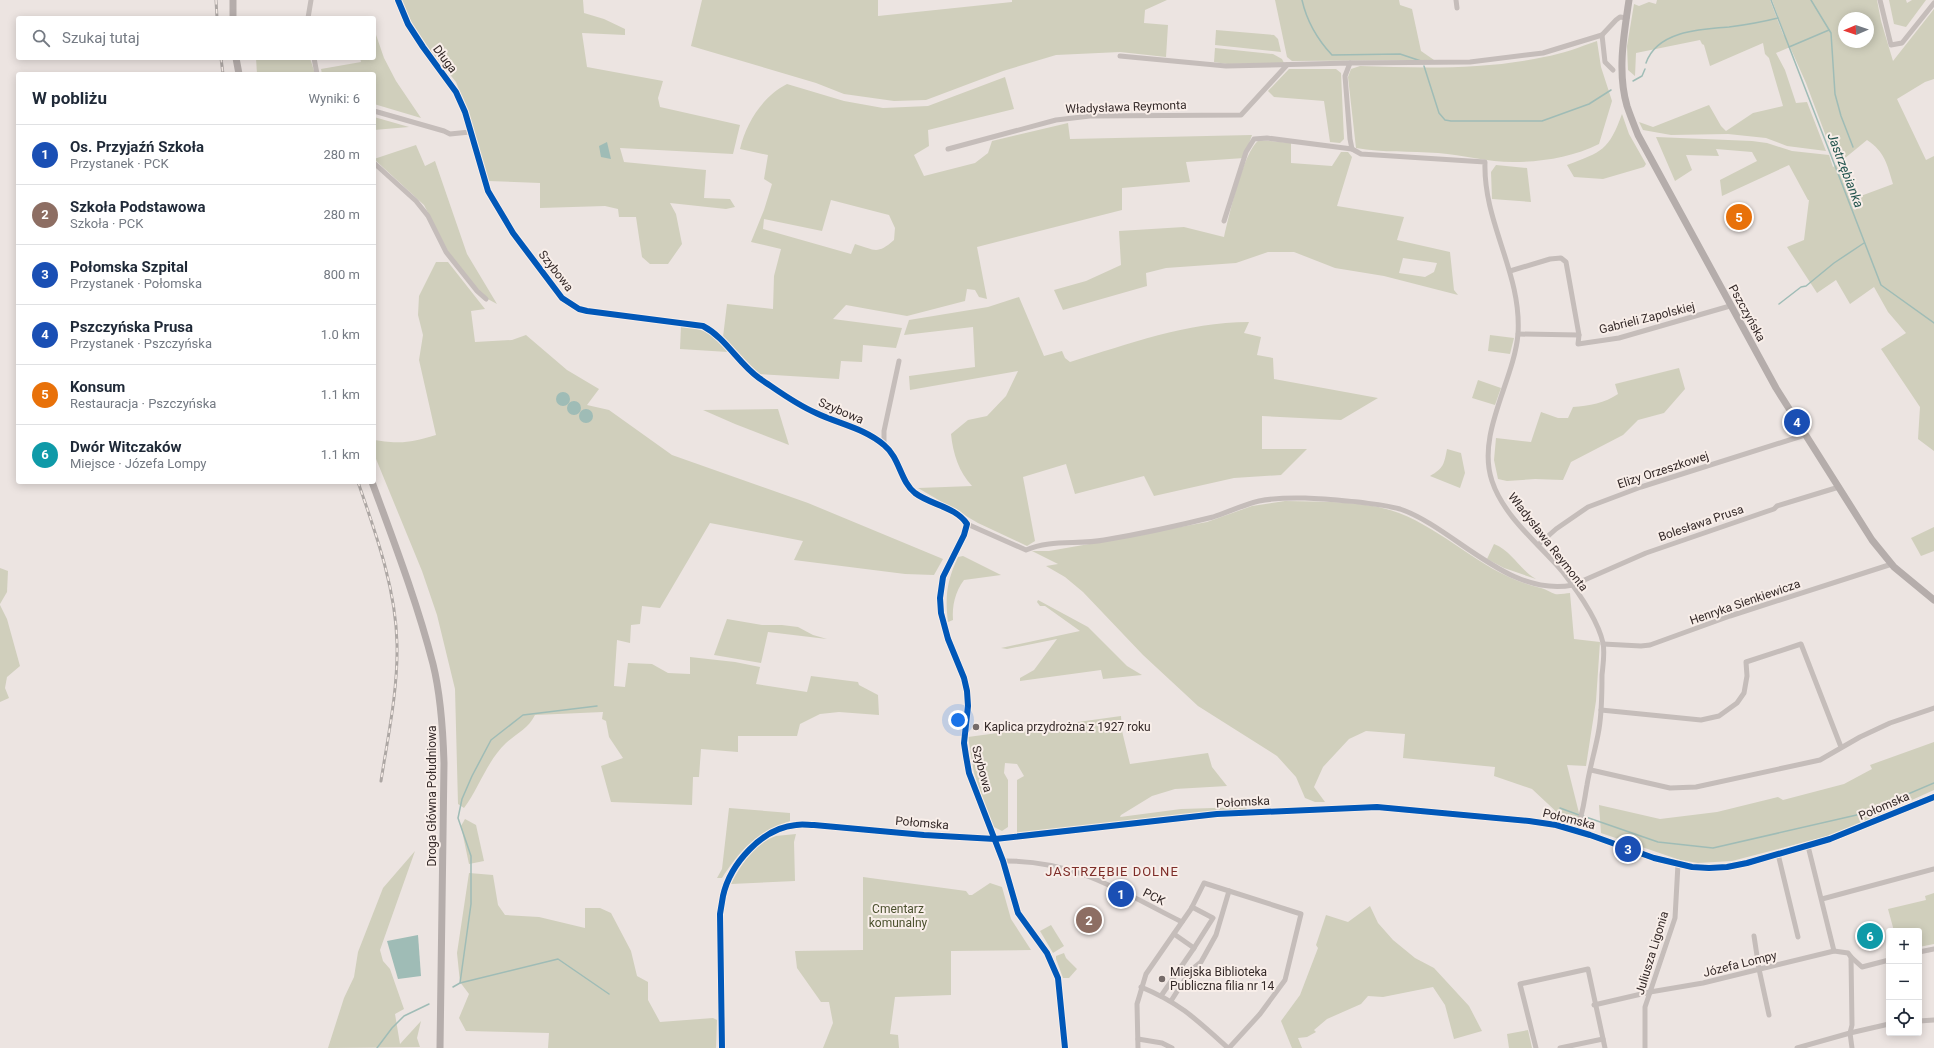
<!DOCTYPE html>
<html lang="pl">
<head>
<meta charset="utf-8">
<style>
  :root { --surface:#fff; --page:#f2f2f3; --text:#1f2937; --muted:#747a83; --line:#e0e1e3; --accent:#756b69 }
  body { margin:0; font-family:Roboto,sans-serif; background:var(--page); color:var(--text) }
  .controls { position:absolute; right:12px; bottom:12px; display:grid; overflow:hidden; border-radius:4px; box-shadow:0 2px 10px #0003 }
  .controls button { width:36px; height:36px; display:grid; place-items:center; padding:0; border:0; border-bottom:1px solid var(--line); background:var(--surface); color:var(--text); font:20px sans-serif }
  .compass { position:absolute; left:1838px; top:12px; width:36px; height:36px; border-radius:50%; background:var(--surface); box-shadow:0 2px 10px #0003; rotate:268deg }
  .you { position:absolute; left:958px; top:720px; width:14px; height:14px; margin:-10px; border:3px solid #fff; border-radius:50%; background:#1a73e8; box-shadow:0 0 0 6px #1a73e833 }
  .badge { display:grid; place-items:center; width:26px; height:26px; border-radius:50%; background:var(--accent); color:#fff; font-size:13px; font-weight:700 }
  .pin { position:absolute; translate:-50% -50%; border:2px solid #fff; box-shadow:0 1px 4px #0006 }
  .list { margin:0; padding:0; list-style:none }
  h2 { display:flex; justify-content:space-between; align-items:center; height:52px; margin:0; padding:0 16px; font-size:17px }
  h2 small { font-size:13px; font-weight:400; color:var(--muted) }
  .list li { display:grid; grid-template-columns:26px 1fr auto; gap:12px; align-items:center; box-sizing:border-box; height:60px; padding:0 16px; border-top:1px solid var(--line) }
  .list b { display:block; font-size:15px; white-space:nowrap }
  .list p { margin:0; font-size:13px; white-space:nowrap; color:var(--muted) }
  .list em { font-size:13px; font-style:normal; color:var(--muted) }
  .icon { flex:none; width:22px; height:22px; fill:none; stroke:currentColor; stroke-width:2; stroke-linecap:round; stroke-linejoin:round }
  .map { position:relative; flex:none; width:1934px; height:1048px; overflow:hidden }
  .search { position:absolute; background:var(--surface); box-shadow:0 2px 10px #0003; left:16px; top:16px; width:360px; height:44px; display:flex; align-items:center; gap:10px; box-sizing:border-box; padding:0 14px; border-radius:4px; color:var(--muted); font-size:15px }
  .panel { position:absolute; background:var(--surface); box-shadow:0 2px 10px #0003; left:16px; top:72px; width:360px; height:412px; border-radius:4px }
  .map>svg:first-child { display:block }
  .green { fill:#d0cfbc; fill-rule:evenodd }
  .water { fill:#9fbcb6 }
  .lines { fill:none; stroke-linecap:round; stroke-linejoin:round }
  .stream { stroke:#9fbcb6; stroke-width:1.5 }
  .street { stroke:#c5bdba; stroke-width:5 }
  .secondary { stroke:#b5adab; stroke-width:7 }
  .rail-casing { stroke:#ada7a4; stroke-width:3 }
  .rail { stroke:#f8eee9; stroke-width:1.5; stroke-dasharray:4.5; stroke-linecap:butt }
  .cycleway-casing { stroke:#f8eee9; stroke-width:8 }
  .cycleway { stroke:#0057b8; stroke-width:6 }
  .poi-dot { fill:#756b69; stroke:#f8eee9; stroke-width:1.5 }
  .labels { text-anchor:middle; stroke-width:4; stroke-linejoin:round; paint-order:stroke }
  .street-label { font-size:12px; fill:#352a29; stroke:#f8eee9 }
  .poi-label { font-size:12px; fill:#352a29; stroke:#f8eee9; text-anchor:start }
  .park-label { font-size:12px; fill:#4b512e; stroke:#f8eee9 }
  .water-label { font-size:13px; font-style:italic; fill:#21534d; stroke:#f8eee9 }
  .neighbourhood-label { font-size:13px; letter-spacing:1px; fill:#7e2d28; stroke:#f8eee9 }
</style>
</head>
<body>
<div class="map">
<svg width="1934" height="1048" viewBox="0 0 1934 1048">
  <rect width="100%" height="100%" fill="#ece4e1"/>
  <g class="green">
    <path d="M401,0H583L584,13L604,19L625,29V35L582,33L587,67L663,81L658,98L660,107L740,125L733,154L620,148L624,162L706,170L704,198L730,199L735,207L726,209L670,203L676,214L682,244L668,264H650L642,257L636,217H619L618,209L605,206L540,208V183L488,181L470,117L456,82L430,50L412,23Z"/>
    <path d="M702,0H878V16L1012,2V0H1167L1145,10L1144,23L1168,25L1166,57L1120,52L1056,55L1003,71L926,100L894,101L844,94L816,83L691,46Z"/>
    <path d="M1275,0H1399L1400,5L1412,9L1421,51L1434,60L1292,61L1287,57Z"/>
    <path d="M1657,0H1770L1783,34L1786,38L1772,0H1877L1881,21L1893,61L1934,9V79L1925,82L1897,99L1926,160L1934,156V451L1918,439L1920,407L1881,349L1906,333L1888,312L1874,287L1850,304L1836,280L1817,293L1787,247L1804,240L1809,200H1808L1789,165L1722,196L1720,180L1757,161L1752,152L1716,149L1719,156L1686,155L1692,170L1675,181L1656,137L1752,141L1767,143L1792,151L1829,155L1833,167L1839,164L1830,147L1806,83L1790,47L1776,53L1785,70L1796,103L1807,102L1826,151L1787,146L1766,138L1728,134L1671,135L1643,130L1639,122L1653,127L1709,105L1721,126L1726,131L1753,113L1783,106L1769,58L1765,54L1763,43L1710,66L1704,45L1702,44L1700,40L1636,53L1635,76L1628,70L1627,46L1634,4L1639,6L1649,2L1656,4ZM1844,18H1868V42H1844ZM1867,140C1885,152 1887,164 1893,184L1858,197L1839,163Z"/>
    <path d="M1889,0H1906L1907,3L1912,0H1926L1906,27L1894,24Z"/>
    <path d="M374,29L384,58L396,81L421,118L374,104V74H322L321,69L361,62L360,58H374Z"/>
    <path d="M1216,30L1274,35L1278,39L1281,52L1215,45Z"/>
    <path d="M1597,41L1601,67L1612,101L1599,144C1573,157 1542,162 1513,162C1488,162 1463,155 1438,153C1410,151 1383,153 1356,148L1348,77L1351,69L1360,66C1421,68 1484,70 1544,57C1562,54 1580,47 1597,41Z"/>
    <path d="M1215,48L1273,54L1282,59L1284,63L1227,64L1214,62Z"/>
    <path d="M256,58H310L315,74H257Z"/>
    <path d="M1289,69H1336L1341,73L1344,139L1340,143L1330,142L1324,101L1274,97L1268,91Z"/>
    <path d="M1005,77L1014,109L928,130L929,146L914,155L924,176L975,163L988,153L992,141L1068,123L1070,139L1252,135L1244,158L1186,162L1190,182L1122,188V210L977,247L987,299L979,297L975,290L967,289L965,301L907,316L846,305L833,319L902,328L896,348L863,345L862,362L841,361L839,379L759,374L723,337L727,304L773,309L774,276L781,249L751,242L764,210L772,184L764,179L768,155L740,149C746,123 763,96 787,84L844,101L883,108L928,106ZM831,200L889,215L895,228L894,240C877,255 875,250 855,244L851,254L763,229L764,219L822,231Z"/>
    <path d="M1622,114L1629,134L1646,164L1644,167L1603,179L1574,177L1567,165C1602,152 1609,150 1622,114Z"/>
    <path d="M374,117L409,127L374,130Z"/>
    <path d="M1259,140L1291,143V163L1332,166L1341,152H1348L1352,157L1337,206L1404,217L1397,240L1450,252L1454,290L1458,295L1384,276L1335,268L1294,252H1268L1236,263L1166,268L1146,273L1147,286L1063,310L1054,290L1086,281L1121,265L1119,231L1184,227L1224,237C1229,216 1243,152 1259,140ZM1403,258L1437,263L1434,272L1425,277L1399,273Z"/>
    <path d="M416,145L425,166L435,161L467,254L497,304L484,297L450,255L424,205L374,159Z"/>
    <path d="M1496,165L1527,168L1531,202L1492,199L1491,172Z"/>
    <path d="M436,262H448L485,309L471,311L475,342L512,340L526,335L567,370L599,389L587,405L609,410L672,455L808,503L943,559L934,575L905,574L794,560L803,541L710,523L660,608L642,606L640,624L631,625L630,643L617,640L614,686L625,687L628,663L652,664L668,673L690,674V657L735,662L760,667L756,684L807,692L811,676L858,682L859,685L878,695L879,715L839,712L820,714L800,724L797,736H738V752L701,749L699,777H693L692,805L611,802L601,766L623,758L609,737L606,721L602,719L603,712L535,715C528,729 517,733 506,743C487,761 479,788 464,808L458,804L455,689L437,615L422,571L374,454V440C402,444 409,443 436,435L419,360L423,335L418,315L419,296Z"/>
    <path d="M1019,297L1044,356L1062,351L1065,358L1070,362C1129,344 1186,322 1249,322L1244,333L1261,337L1257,355L1273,358L1274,379L1378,398L1341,420L1262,416V449H1307L1281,475L1234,478L1154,496L1144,476L1075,494L1066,464L1023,477L1035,541L1027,546L978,523L918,488L972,486C959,472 953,454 951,434L968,420L987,416L1006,396L1018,371L910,390L909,376L975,367L973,327L904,335L909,320L988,307Z"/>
    <path d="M681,326C707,330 711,332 728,352L680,349Z"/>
    <path d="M1490,335L1514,338L1510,354L1488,351Z"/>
    <path d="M1679,368L1685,389L1664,413L1638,420L1623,435L1571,462L1563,480L1535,479L1507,481L1498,479L1494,460L1496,438L1531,442L1541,412L1558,418H1568L1573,407C1589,406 1605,403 1618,394L1615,384Z"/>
    <path d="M1478,380L1501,388L1495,405L1472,398Z"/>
    <path d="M778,409L789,445L735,424L703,410Z"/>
    <path d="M1447,449L1461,453L1465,473L1460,488L1430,476C1444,468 1444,464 1447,449Z"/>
    <path d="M1285,501C1322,502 1364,500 1399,513C1450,533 1484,575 1541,588C1546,589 1551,593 1555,594C1559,595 1566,593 1570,593L1574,639L1600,642L1596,701L1586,766L1567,765L1581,821L1562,817L1532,789L1494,776L1495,767L1403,758L1405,734L1366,731L1349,739L1323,767L1314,787L1325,802H1315L1305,798L1296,777L1277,756L1198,706L1143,655L1083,592L1065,577L1046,566L1058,564L1032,551H1049L1089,544L1207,522L1252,506Z"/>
    <path d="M1934,527V551L1921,556L1911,538Z"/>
    <path d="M1494,544C1512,551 1520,570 1536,579L1504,568L1487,559Z"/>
    <path d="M963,556L1001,575L964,580C955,592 952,606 953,620L948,622C945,595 947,581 958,557Z"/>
    <path d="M0,568L8,571L7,592L0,604Z"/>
    <path d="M1038,600L1088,627L1127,666L1142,675L1103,679L1101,670L1020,681V678L1034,670L1057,639L1007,649L1001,648L1080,631L1045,606H1040L1037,602Z"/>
    <path d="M0,605L7,619L20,666L7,677L5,688L9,698L0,702Z"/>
    <path d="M727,619L762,625H782L798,627L813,635L827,639L768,632L761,663L714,655Z"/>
    <path d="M1121,716L1122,731L1130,764L1208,753L1212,767L1227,786L1175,789L1152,796L1121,815L1120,817L1181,809L1245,807L1248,810L1017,834V780L1024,776L1017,764L1005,763L1004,773L1008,780V827L1002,831L992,826L974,773L968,737Z"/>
    <path d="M1934,742V790L1861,823L1828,836L1732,861L1698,863L1680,860L1601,833L1599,805L1660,819L1717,812L1778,797L1783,800L1844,784L1872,769L1870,765Z"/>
    <path d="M729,808L790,813V821C754,836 743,846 722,878H717L722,869Z"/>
    <path d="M465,819L476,825L484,861L469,864L461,826Z"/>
    <path d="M796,834L794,842L795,881L731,884C741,864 755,843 776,836C782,835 790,835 796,834Z"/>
    <path d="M415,851L380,950L383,961L390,969L404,1009L395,1014L400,1044L421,1021L417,1038L420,1047L328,1048L344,998L354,977L358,952L383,888Z"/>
    <path d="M469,873L493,875L498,905L505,915L539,917L585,928V908H600L611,913L631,951L637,976L648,982V1000L660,1022L713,1018L717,1020L716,1048H548L549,1033L466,1031L459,1018L469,994L460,982L457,953Z"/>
    <path d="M863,877L966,891L969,895H972L990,883L1002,887L1011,919L1031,950L951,951V995L895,997L890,1034L898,1035L899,1048H823L833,1023L829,1002H821L797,968L795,951L863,950Z"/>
    <path d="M1934,893V944L1919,947V931H1894L1888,909L1926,900L1925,896Z"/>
    <path d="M1370,906L1378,923L1393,940L1415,958L1434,968L1469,1006L1482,1031L1454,1039L1445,1005L1433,987L1383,997L1368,996L1361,1004L1327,1019L1314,1030L1316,1032L1307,1037L1298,1038L1302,1048H1292L1281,1021L1300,995L1318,948L1316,945L1326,915L1348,922Z"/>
    <path d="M1051,925L1064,946L1053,953L1040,931Z"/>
    <path d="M1064,953L1066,958L1077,969L1069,978H1063L1056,959V956Z"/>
    <path d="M1528,1030L1532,1048H1509L1507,1034Z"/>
  </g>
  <g class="water">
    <path d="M607,142L611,159L601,157L599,146Z"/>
    <circle cx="563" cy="399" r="7"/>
    <circle cx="574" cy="408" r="7"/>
    <circle cx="586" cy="416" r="7"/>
    <path d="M418,935L421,976L398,979L387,941Z"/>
  </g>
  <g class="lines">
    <g class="stream">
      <path d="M1302,0C1307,22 1317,39 1332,55L1400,54L1421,61"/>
      <path d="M1771,0L1881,285L1934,323"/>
      <path d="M1811,0L1831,33L1835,94L1841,116L1853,147"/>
      <path d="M1789,47L1829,30"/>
      <path d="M1646,63C1657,31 1700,29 1729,27C1745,25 1762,22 1778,18"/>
      <path d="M1424,66L1439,113L1445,120L1451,121H1542L1589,104L1611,90"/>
      <path d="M1633,81L1642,76L1645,69"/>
      <path d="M1779,304L1801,287L1806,286L1834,263L1864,243"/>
      <path d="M1560,808L1579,815"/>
      <path d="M1583,816L1658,842L1713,848L1861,814L1934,783"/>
      <path d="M460,983L471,904V856L458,818L462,799L472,776L491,740L523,715L597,706"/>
      <path d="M453,987L460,983L558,959L609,994"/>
      <path d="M377,1048L392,1028L404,1016L429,1004"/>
    </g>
    <g class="street">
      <path d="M398,0L408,24L423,47L456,92L465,112L488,191L513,233L562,298L579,309L587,311L703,326C726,338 738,363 759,378C777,390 795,404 816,413C839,424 864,428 884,445C900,458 900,481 915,493C931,505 956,507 967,524L964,535L943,577L940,598L941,613L948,639L964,678L967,691L968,706L964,743L966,756L969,773L1003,861L1018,913L1047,953L1058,978L1065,1048"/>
      <path d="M1456,0L1457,8"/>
      <path d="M1880,0L1891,45L1902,43L1934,3"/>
      <path d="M308,18L311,0"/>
      <path d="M1602,35L1605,62L1613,70"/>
      <path d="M1120,56L1226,66L1350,63L1345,76L1350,139L1352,149L1267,138L1254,139L1246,152L1224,221"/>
      <path d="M314,58L317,74"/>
      <path d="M1350,63L1470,62L1543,53L1602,35L1616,20L1620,17L1627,18"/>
      <path d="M374,111L444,131L450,134L470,132"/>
      <path d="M948,149L1056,120L1090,116L1241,115L1287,65"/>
      <path d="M1352,149L1361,154L1485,162C1483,223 1522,273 1518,334C1514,381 1476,434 1492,481C1504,517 1538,543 1562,571C1576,589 1598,620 1603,643C1605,653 1603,665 1602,675C1602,693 1602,711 1599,729C1596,748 1590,766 1587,785C1584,801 1583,816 1576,830"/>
      <path d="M374,163L416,201L428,216L446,252L477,291L486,299"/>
      <path d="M1510,271L1550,259L1561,258L1566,262L1579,335L1578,344L1619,338L1730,306"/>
      <path d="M1518,334L1579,335"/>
      <path d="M884,445V431L899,361"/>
      <path d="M967,524L1026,550C1050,539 1078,545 1104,540C1140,534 1177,526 1213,517C1228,512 1243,505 1259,501C1291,495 1326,499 1358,502C1372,504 1386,505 1400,509C1455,528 1508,598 1573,585L1646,553L1774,509L1777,506L1839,487"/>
      <path d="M1538,545L1556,529L1588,507L1641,487L1805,435"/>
      <path d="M1603,644L1641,646L1650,645L1730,616L1892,564"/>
      <path d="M1601,710L1701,720L1719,716L1737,703L1744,693L1747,676L1746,662L1801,644L1841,747"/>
      <path d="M1591,770L1670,788L1696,787L1820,760L1860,737L1890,723L1934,708"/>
      <path d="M1808,846L1834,951L1848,953L1851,957L1852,1025L1850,1033L1852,1048"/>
      <path d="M1778,854L1798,937"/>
      <path d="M1003,861C1075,860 1120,891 1182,922"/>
      <path d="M1822,899L1934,869"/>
      <path d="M1174,934L1194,948"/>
      <path d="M1754,936L1759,969L1769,1015"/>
      <path d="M1919,952L1934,949"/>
      <path d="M1851,957L1862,967L1889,960"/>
      <path d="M1141,987C1180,1003 1197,1020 1228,1048"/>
      <path d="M1161,996L1194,948L1213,918L1192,907"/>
      <path d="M1171,1001L1190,971L1201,962L1216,935L1229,891"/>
      <path d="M1594,1005L1650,992L1703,983L1834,951"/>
      <path d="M1919,1021L1934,1020"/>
      <path d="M1138,1039L1162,1043L1172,1048"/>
      <path d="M1138,1048L1137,1004L1146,974L1191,909L1204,883L1301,914L1285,980L1260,1014L1229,1048"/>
      <path d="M1536,1048L1520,984L1588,969L1605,1048"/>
      <path d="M1560,1048L1603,1039"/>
      <path d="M1645,1048V1007L1675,918L1678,864"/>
      <path d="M1797,1048L1850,1033L1889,1024"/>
    </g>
    <g class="secondary">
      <path d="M233,0V18"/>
      <path d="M1629,0C1624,34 1617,72 1627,106C1630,115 1634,125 1638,135L1776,388L1872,540L1894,567L1934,600"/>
      <path d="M236,58L239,74"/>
      <path d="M372,482C394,542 417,602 433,664C441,696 443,730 444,763L440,1048"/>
      <path d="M722,1048L720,914C721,908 722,902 723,896C730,864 762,828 796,825C802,824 808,825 814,825L924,835L995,839L1217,814L1377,807L1529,821L1556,825L1590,835L1654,858L1692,867L1709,868L1727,867L1747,863L1830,839L1934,797"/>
    </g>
    <g class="rail-casing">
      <g id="rail">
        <path d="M216,0L217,18"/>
        <path d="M221,58L223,74"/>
        <path d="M358,482C376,534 396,589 397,644C398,690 388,736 381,781"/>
      </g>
    </g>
    <use href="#rail" class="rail"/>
    <g class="cycleway-casing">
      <g id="cycleway">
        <path d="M398,0L408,24L423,47L456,92L465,112L488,191L513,233L562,298L579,309L587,311L703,326C726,338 738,363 759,378C777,390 795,404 816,413C839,424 864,428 884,445C900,458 900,481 915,493C931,505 956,507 967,524L964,535L943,577L940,598L941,613L948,639L964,678L967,691L968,706L964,743L966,756L969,773L1003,861L1018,913L1047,953L1058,978L1065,1048"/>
        <path d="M722,1048L720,914C721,908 722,902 723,896C730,864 762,828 796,825C802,824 808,825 814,825L924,835L995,839L1217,814L1377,807L1529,821L1556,825L1590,835L1654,858L1692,867L1709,868L1727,867L1747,863L1830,839L1934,797"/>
      </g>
    </g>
    <use href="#cycleway" class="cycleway"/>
  </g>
  <g class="poi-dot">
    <circle cx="976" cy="727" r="4"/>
    <circle cx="1162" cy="979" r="4"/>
  </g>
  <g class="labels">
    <g class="street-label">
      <text transform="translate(445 59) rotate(53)" y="4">Długa</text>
      <text transform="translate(1126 107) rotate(-2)" y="4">Władysława Reymonta</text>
      <text transform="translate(556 271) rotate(52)" y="4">Szybowa</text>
      <text transform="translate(1747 313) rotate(61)" y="4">Pszczyńska</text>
      <text transform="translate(1647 318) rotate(-14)" y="4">Gabrieli Zapolskiej</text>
      <text transform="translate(841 411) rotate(23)" y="4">Szybowa</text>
      <text transform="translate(1663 470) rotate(-18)" y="4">Elizy Orzeszkowej</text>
      <text transform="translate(1701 523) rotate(-19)" y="4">Bolesława Prusa</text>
      <text transform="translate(1548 542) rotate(52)" y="4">Władysława Reymonta</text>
      <text transform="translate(1745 602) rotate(-19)" y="4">Henryka Sienkiewicza</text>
      <text transform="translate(982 769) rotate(75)" y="4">Szybowa</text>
      <text transform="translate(432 796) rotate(-90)" y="4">Droga Główna Południowa</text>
      <text transform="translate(1243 802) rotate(-3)" y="4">Połomska</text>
      <text transform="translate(1884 806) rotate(-23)" y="4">Połomska</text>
      <text transform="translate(1569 819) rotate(14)" y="4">Połomska</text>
      <text transform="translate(922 823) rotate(5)" y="4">Połomska</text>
      <text transform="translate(1154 897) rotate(27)" y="4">PCK</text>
      <text transform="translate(1652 953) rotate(-73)" y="4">Juliusza Ligonia</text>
      <text transform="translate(1740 964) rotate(-14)" y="4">Józefa Lompy</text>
    </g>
    <g class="poi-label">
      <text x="984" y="731">Kaplica przydrożna z 1927 roku</text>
      <text x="1170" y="976">Miejska Biblioteka<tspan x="1170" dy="14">Publiczna filia nr 14</tspan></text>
    </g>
    <g class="park-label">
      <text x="898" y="913">Cmentarz<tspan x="898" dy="14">komunalny</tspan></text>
    </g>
    <g class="water-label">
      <text transform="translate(1846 170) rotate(69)" y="5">Jastrzębianka</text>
    </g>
    <g class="neighbourhood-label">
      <text x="1112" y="876">JASTRZĘBIE DOLNE</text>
    </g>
  </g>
</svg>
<div class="controls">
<button>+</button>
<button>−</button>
<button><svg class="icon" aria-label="locate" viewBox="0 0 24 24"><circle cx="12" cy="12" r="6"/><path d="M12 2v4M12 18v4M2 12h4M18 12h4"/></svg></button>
</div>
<svg class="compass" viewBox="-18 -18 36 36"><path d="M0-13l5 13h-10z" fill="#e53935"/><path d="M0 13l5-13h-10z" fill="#747a83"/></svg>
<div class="you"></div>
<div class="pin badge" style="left:1121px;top:894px;background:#1a4fb4">1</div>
<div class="pin badge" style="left:1089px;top:920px;background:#8d6e63">2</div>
<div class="pin badge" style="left:1628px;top:849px;background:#1a4fb4">3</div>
<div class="pin badge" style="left:1797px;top:422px;background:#1a4fb4">4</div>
<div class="pin badge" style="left:1739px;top:217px;background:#e8710a">5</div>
<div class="pin badge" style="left:1870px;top:936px;background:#0f9aa8">6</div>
<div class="search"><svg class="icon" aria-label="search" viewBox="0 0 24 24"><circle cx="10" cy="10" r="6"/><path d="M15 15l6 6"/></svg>Szukaj tutaj</div>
<section class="panel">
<h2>W pobliżu<small>Wyniki: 6</small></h2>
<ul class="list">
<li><span class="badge" style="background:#1a4fb4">1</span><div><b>Os. Przyjaźń Szkoła</b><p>Przystanek · PCK</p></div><em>280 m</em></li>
<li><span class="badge" style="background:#8d6e63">2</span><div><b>Szkoła Podstawowa</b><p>Szkoła · PCK</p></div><em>280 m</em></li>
<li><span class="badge" style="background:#1a4fb4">3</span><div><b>Połomska Szpital</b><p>Przystanek · Połomska</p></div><em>800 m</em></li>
<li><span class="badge" style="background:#1a4fb4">4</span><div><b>Pszczyńska Prusa</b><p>Przystanek · Pszczyńska</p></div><em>1.0 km</em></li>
<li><span class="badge" style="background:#e8710a">5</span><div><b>Konsum</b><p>Restauracja · Pszczyńska</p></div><em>1.1 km</em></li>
<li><span class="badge" style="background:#0f9aa8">6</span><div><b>Dwór Witczaków</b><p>Miejsce · Józefa Lompy</p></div><em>1.1 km</em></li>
</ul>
</section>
</div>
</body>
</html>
